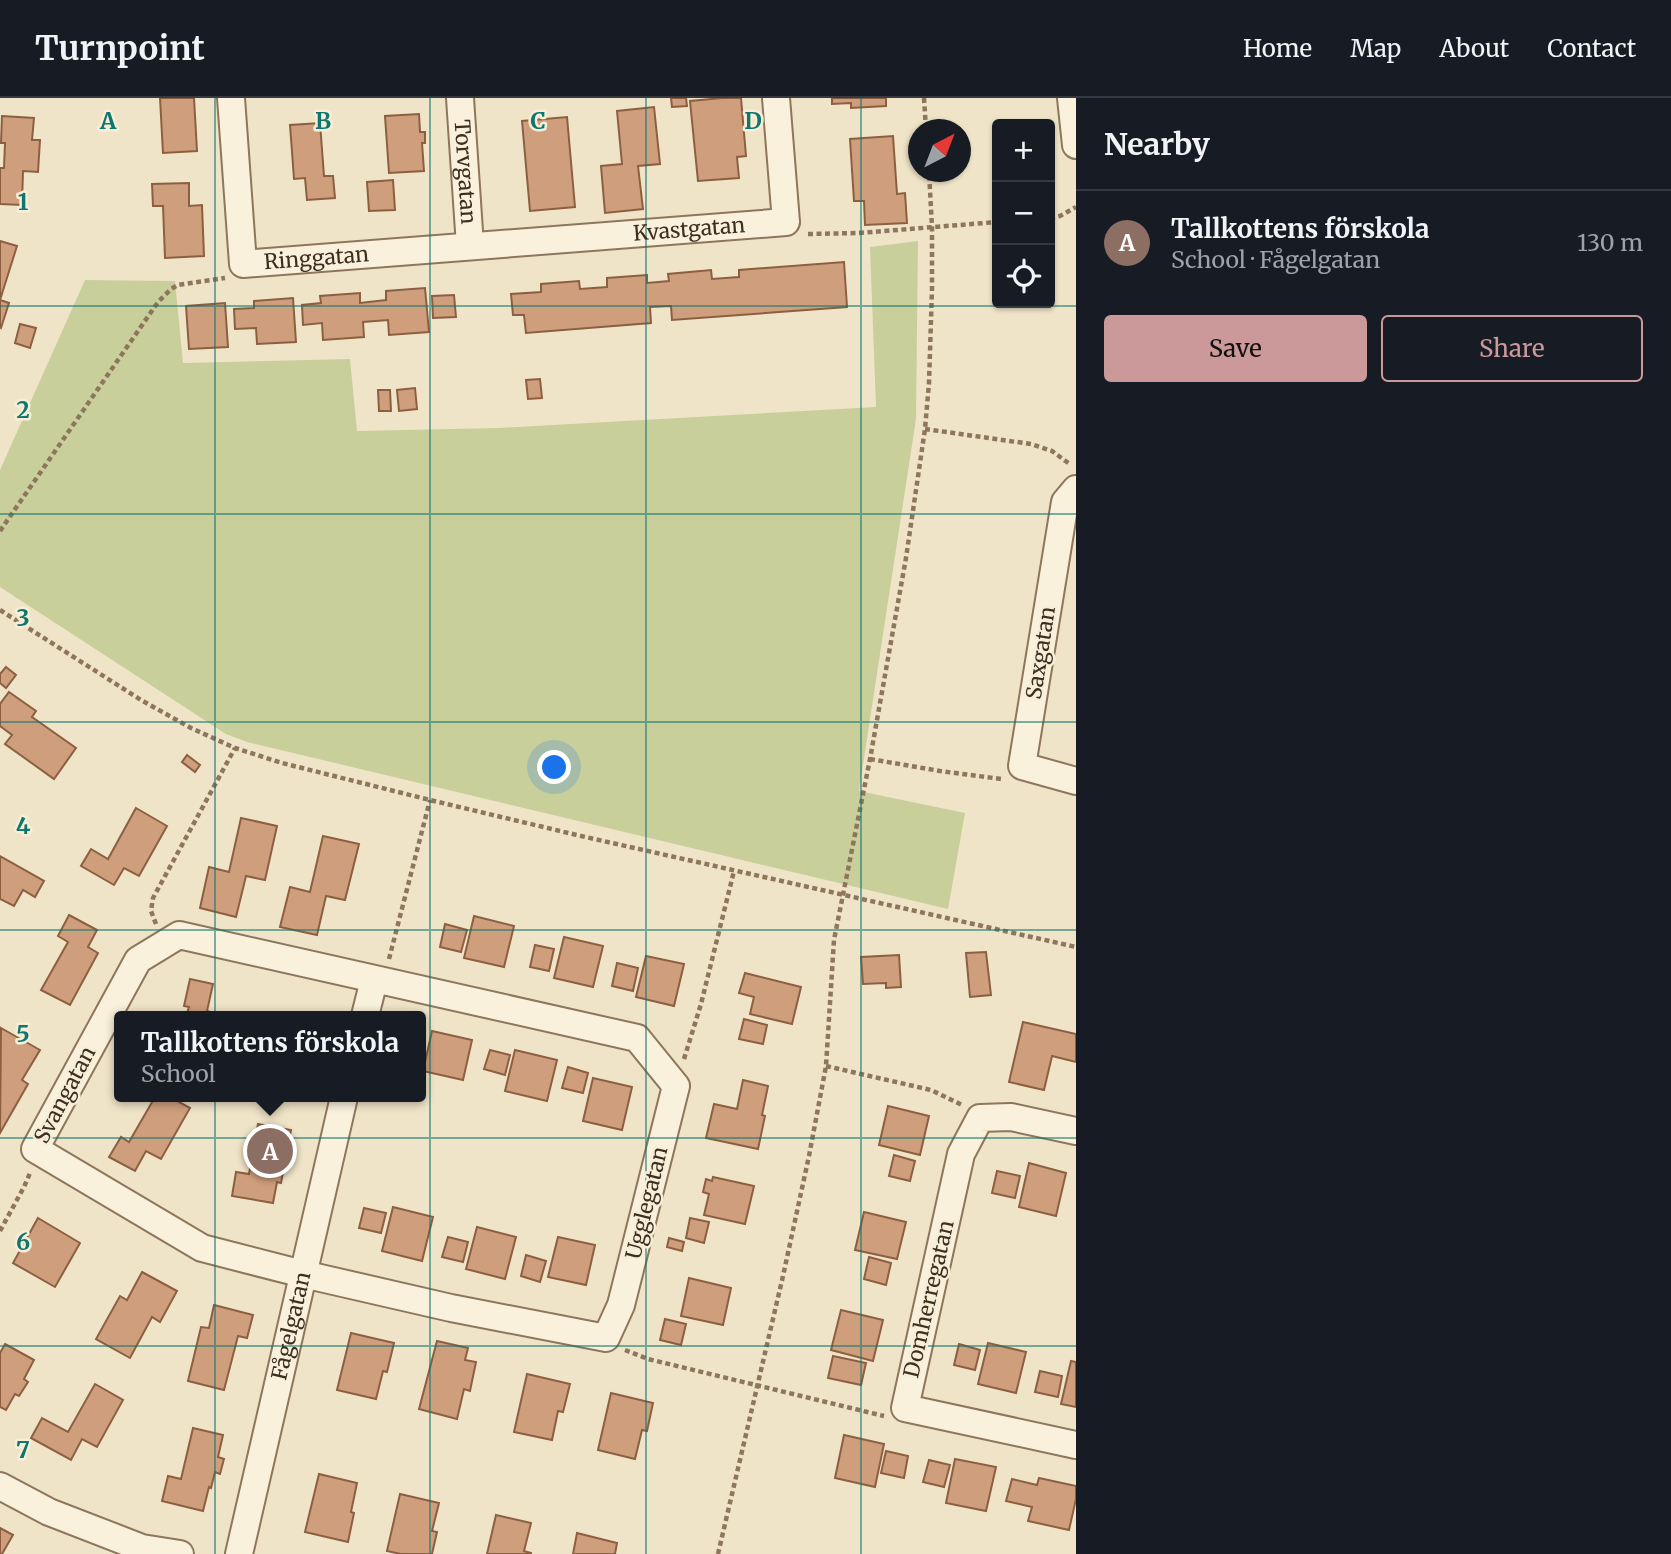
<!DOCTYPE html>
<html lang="en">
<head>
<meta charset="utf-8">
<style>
  :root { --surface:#171b24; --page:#20242c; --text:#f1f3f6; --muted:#9ea1a6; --line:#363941; --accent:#cc999b }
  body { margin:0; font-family:Merriweather,serif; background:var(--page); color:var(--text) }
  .controls { position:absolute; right:21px; top:21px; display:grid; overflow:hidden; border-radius:7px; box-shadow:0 2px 5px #0004 }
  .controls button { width:63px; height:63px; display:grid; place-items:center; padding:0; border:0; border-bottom:2px solid var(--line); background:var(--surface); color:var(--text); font:35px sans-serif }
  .compass { position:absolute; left:908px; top:21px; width:63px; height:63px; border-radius:50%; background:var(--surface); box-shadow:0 2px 5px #0004; rotate:42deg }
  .you { position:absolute; left:555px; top:670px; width:24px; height:24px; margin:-18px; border:5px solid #fff; border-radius:50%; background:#1a73e8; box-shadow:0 0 0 10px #1a73e833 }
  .badge { display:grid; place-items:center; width:46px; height:46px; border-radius:50%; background:var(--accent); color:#fff; font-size:23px; font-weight:700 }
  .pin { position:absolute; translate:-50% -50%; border:4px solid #fff; box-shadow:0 2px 7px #0006 }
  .popup { position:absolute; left:114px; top:913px; width:312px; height:91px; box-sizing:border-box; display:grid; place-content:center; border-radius:7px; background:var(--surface); filter:drop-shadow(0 2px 5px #0005); font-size:23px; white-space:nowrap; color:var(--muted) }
  .popup b { font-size:26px; color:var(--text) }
  .popup::after { content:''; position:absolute; left:50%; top:100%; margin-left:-14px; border:14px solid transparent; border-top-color:var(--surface) }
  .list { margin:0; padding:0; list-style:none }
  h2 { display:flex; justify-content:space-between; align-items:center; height:91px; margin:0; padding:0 28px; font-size:30px }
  h2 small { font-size:23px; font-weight:400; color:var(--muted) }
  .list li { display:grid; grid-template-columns:46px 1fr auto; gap:21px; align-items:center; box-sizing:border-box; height:105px; padding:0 28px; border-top:2px solid var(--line) }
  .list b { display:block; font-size:26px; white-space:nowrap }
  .list p { margin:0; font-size:23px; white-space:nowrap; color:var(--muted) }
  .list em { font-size:23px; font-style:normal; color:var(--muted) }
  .actions { display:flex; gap:14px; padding:21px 28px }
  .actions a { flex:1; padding:16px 0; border:2px solid var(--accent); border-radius:7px; text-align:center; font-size:24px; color:var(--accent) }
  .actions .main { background:var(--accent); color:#111 }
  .icon { flex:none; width:38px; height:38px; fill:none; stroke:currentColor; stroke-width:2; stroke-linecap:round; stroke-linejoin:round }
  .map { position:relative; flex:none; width:1076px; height:1456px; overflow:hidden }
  header { display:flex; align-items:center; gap:42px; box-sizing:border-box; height:98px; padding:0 35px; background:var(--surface); border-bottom:2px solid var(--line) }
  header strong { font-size:33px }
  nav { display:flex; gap:38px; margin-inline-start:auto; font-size:24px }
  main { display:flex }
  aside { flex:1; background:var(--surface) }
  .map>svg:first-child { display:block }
  .green { fill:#c9cf9b }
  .building { fill:#cf9f7d; stroke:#8d5f41; stroke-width:2 }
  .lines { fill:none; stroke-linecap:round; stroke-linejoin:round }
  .minor-casing { stroke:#8d765c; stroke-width:30 }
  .path { stroke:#8d765c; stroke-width:4.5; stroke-dasharray:5 3.5; stroke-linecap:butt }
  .minor { stroke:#faf1dc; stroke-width:26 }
  .grid { fill:none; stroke:#0f766e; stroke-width:2; stroke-opacity:0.55 }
  .labels { text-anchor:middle; stroke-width:5; stroke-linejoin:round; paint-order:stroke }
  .street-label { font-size:21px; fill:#3d2e20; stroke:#f7eed8 }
  .grid-label { font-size:23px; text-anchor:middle; font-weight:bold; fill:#0f766e; stroke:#f7eed8; stroke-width:5; stroke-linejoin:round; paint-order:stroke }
</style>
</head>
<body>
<header>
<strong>Turnpoint</strong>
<nav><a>Home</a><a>Map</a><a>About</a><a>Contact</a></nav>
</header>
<main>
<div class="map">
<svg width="1076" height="1456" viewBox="0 0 1076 1456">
  <rect width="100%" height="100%" fill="#f0e4c8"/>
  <path class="green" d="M918,143L916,321L859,693L965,715L948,811L247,644L226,636L209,625L0,489V372L85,182L175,183L183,265L350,261L357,333L498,330L876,309L870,149Z"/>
  <g class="building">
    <path d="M160,0H194L197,53L163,55Z"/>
    <path d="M671,0H686L687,8L672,9Z"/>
    <path d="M722,0H741L746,58L737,59L739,80L698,83L690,3Z"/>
    <path d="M832,0H886V8L851,10V5L832,6Z"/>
    <path d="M654,9L660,66L638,68L643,111L605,115L601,68L622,66L617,13Z"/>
    <path d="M419,16L420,34H425V45H422L424,73L389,75L385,18Z"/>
    <path d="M2,18L34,20L32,42H40L38,74L23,73L22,107L0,106V70H4L5,45H1Z"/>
    <path d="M567,19L575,109L530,113L522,23Z"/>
    <path d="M320,25L324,78H333L335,100L307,102L305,80L294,81L290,27Z"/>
    <path d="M893,38L897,96L905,95L907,125L865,127L864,103H854L850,41Z"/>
    <path d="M393,82L395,112L369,113L367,84Z"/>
    <path d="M189,85V108L202,107L204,158L165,160L163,108H153L152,86Z"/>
    <path d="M0,143L17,148L0,202L9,205L1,230L0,229Z"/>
    <path d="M844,164L847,209L672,222L671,208L650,209L651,225L526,235L524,217H513L511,196L541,194V186L579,183L580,191L607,189V180L647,177V185L669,183L668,176L711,172L712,181L739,179V172Z"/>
    <path d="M425,190L429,234L389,237L388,222L363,224L364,239L323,242L322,225L303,227L302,207L321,205L320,198L360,195V205L386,202V193Z"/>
    <path d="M454,197L456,219L433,220L432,198Z"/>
    <path d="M293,200L296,244L257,246L256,230L235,231L234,211L254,210V203Z"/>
    <path d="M225,205L228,249L189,251L186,208Z"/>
    <path d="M20,226L36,230L30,250L15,245Z"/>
    <path d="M540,281L542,300L528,301L526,282Z"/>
    <path d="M415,290L417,311L399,313L397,292Z"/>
    <path d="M378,292H390L391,313H379Z"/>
    <path d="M6,569L16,577L6,590L0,585V576Z"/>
    <path d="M9,594L36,613L32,619L76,650L54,681L5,646L12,637L0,628V606Z"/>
    <path d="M187,657L200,667L195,674L182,664Z"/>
    <path d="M136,710L167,728L139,778L124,770L114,787L81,768L91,751L108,761Z"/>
    <path d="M241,720L277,728L265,782L246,778L236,819L200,810L209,769L229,774Z"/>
    <path d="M323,738L359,746L345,802L326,798L317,837L280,829L290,789L310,794Z"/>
    <path d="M0,758L44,783L35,799L23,792L14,808L0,801Z"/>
    <path d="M69,817L97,832L88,849L98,855L70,907L41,892L68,844L58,838Z"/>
    <path d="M474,818L514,828L504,869L464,860Z"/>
    <path d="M445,826L467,832L461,854L440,849Z"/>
    <path d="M564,839L603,848L593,889L554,880Z"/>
    <path d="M535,847L554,851L549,873L530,869Z"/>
    <path d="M986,854L991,897L970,899L966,855Z"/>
    <path d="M899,857L901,889L886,890V885L863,886L861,859Z"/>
    <path d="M646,858L684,866L674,908L636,899Z"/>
    <path d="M617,865L638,870L633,893L612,888Z"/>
    <path d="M745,875L801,889L792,926L750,916L754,899L739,895Z"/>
    <path d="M190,881L213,886L207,913L222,917L221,918H186L189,909L184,908Z"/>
    <path d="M744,921L767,927L763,946L739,941Z"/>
    <path d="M1023,924L1076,936V964L1052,958L1044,992L1009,984Z"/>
    <path d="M1,930L40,952L22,982L28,986L0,1035Z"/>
    <path d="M432,933L472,942L463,982L423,973Z"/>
    <path d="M490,952L510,957L505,977L484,971Z"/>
    <path d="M515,952L557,962L547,1003L505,993Z"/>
    <path d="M568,969L588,975L583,995L562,990Z"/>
    <path d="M593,980L632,989L622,1032L583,1023Z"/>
    <path d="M743,982L768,988L762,1017L765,1018L758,1051L706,1040L714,1006L737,1011Z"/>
    <path d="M155,999H170L190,1010L161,1061L146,1053L135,1073L109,1059L121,1039L129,1044Z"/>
    <path d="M888,1008L929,1018L920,1057L879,1047Z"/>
    <path d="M258,1026L291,1032L281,1085L277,1084L273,1105L232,1098L236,1074L249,1076Z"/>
    <path d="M894,1057L915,1063L910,1083L889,1078Z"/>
    <path d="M1029,1065L1066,1075L1056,1118L1019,1109Z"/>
    <path d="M997,1073L1020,1078L1015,1100L992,1095Z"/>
    <path d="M713,1079L754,1088L745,1126L704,1117L709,1096L703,1094L706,1081L712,1083Z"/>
    <path d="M393,1109L433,1119L422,1163L382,1153Z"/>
    <path d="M364,1110L386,1115L381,1135L359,1130Z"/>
    <path d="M864,1114L906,1124L897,1161L855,1152Z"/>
    <path d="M38,1120L80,1145L55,1189L13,1165Z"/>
    <path d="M690,1120L709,1124L704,1145L686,1140Z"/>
    <path d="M477,1129L516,1139L505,1181L466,1171Z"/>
    <path d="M448,1139L468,1144L463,1164L442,1159Z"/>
    <path d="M558,1139L595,1147L586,1187L548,1179Z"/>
    <path d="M669,1140L684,1144L682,1153L667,1149Z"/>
    <path d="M526,1157L546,1163L540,1184L521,1178Z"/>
    <path d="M869,1159L891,1165L886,1187L864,1181Z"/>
    <path d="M142,1174L177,1193L160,1224L152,1219L130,1260L96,1241L120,1198L127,1202Z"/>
    <path d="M689,1180L731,1190L723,1227L681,1218Z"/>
    <path d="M214,1207L253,1217L247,1240L238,1238L224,1292L188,1283L201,1229L209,1230Z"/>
    <path d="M841,1212L883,1222L873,1263L831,1252Z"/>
    <path d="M665,1221L686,1226L681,1247L660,1242Z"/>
    <path d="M351,1235L394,1245L387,1274L383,1273L376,1301L337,1292Z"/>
    <path d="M437,1243L468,1250L465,1262L476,1264L470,1293L464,1291L457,1321L419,1311Z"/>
    <path d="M988,1245L1026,1254L1016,1295L978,1286Z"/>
    <path d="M5,1246L34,1262L24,1281L28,1284L19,1298L15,1296L6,1312L0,1309V1255Z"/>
    <path d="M959,1246L980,1252L975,1272L954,1267Z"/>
    <path d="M833,1258L866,1265L861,1287L828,1280Z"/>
    <path d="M1071,1263L1076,1264V1309L1061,1306Z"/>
    <path d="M1040,1273L1062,1278L1058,1299L1035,1294Z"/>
    <path d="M527,1276L570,1286L563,1314L558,1313L552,1342L514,1334Z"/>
    <path d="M95,1286L123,1302L97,1349L82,1341L71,1362L31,1340L42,1320L68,1334Z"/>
    <path d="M611,1295L653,1305L647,1333L642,1332L635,1361L598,1352Z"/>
    <path d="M193,1330L223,1337L218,1359L224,1361L220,1376L215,1374L211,1390L209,1389L203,1413L162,1403L168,1378L181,1381Z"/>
    <path d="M844,1337L884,1346L875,1389L835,1380Z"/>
    <path d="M886,1353L908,1358L904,1380L881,1375Z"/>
    <path d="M955,1361L996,1369L986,1413L946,1405Z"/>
    <path d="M929,1362L950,1367L944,1389L923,1384Z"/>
    <path d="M319,1376L357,1385L351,1414L354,1415L348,1444L305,1434Z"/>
    <path d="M1039,1380L1076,1388V1401L1069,1432L1028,1423L1032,1409L1006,1403L1012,1381L1037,1387Z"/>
    <path d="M400,1396L439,1405L432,1433L437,1434L432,1456H401L387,1453Z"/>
    <path d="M496,1417L531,1425L524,1453L531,1455V1456H487Z"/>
    <path d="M0,1430L13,1437L2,1456H0Z"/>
    <path d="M577,1435L617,1445L615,1456H573Z"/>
  </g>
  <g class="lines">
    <g class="minor-casing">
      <g id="minor">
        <path id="s1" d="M231,0L243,166L786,124L776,0"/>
        <path id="s2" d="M460,0L470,148"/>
        <path d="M1071,0L1076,47"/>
        <path d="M1076,391L1065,404L1022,668L1076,683"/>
        <path d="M179,837L637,940L676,988L621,1207L606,1240L451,1210L303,1176L202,1150L35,1051L138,862Z"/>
        <path d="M365,918L374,882"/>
        <path d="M1076,1033L1011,1019L980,1020L961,1056L905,1310L1076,1347"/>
        <path d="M0,1388L49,1414L142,1450L180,1456"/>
        <path id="s3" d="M239,1456L344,999"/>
      </g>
    </g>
    <g class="path">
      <path d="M924,0L926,32"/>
      <path d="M1050,120L1060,118L1076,109"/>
      <path d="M808,136L859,135L997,124"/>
      <path d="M925,331L1031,346L1052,353L1071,367"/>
      <path d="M0,433L158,204L171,191L178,187L225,180"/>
      <path d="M0,512L141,602L191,630L235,650L282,665L430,702L581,738L1076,849"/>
      <path d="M870,661L940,673L1001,681"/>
      <path d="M156,826L151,813L153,800L235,650"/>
      <path d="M389,861L430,702"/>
      <path d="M684,961L701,906L734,773"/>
      <path d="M826,968L931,992L962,1007"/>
      <path d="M0,1133L24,1089L30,1075"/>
      <path d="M625,1252L648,1261L884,1318"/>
      <path d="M718,1456L783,1178L809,1058L826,968L834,842L870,661L906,460L925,331L929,285L932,191V129L929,74"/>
    </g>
    <use href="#minor" class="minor"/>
  </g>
  <path class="grid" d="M215,0V1456M430,0V1456M646,0V1456M861,0V1456M0,208H1076M0,416H1076M0,624H1076M0,832H1076M0,1040H1076M0,1248H1076"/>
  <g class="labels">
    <g class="street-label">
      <text dy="7" stroke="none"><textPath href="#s2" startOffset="74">Torvgatan</textPath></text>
      <text dy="7" stroke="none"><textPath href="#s1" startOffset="614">Kvastgatan</textPath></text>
      <text dy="7" stroke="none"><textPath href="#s1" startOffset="240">Ringgatan</textPath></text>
      <text transform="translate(1041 555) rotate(-81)" y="7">Saxgatan</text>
      <text transform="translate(65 997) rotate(-62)" y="7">Svangatan</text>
      <text transform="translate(647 1105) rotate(-76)" y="7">Ugglegatan</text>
      <text transform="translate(929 1201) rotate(-77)" y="7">Domherregatan</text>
      <text dy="7" stroke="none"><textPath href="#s3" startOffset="234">Fågelgatan</textPath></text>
    </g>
  </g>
  <g class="grid-label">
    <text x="108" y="31">A</text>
    <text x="323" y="31">B</text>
    <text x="538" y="31">C</text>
    <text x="753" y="31">D</text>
    <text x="23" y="112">1</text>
    <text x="23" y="320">2</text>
    <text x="23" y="528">3</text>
    <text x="23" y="736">4</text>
    <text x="23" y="944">5</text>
    <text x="23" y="1152">6</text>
    <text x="23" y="1360">7</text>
  </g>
</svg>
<div class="controls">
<button>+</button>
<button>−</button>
<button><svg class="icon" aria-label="locate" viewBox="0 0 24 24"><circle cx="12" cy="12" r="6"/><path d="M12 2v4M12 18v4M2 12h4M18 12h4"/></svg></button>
</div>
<svg class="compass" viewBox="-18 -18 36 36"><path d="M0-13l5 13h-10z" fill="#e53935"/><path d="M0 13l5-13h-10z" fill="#9ea1a6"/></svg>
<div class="you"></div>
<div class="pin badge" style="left:270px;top:1053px;background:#8d6e63">A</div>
<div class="popup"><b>Tallkottens förskola</b>School</div>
</div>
<aside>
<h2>Nearby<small></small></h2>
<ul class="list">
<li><span class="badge" style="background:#8d6e63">A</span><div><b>Tallkottens förskola</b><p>School · Fågelgatan</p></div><em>130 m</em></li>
</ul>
<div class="actions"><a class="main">Save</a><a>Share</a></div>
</aside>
</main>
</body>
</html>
